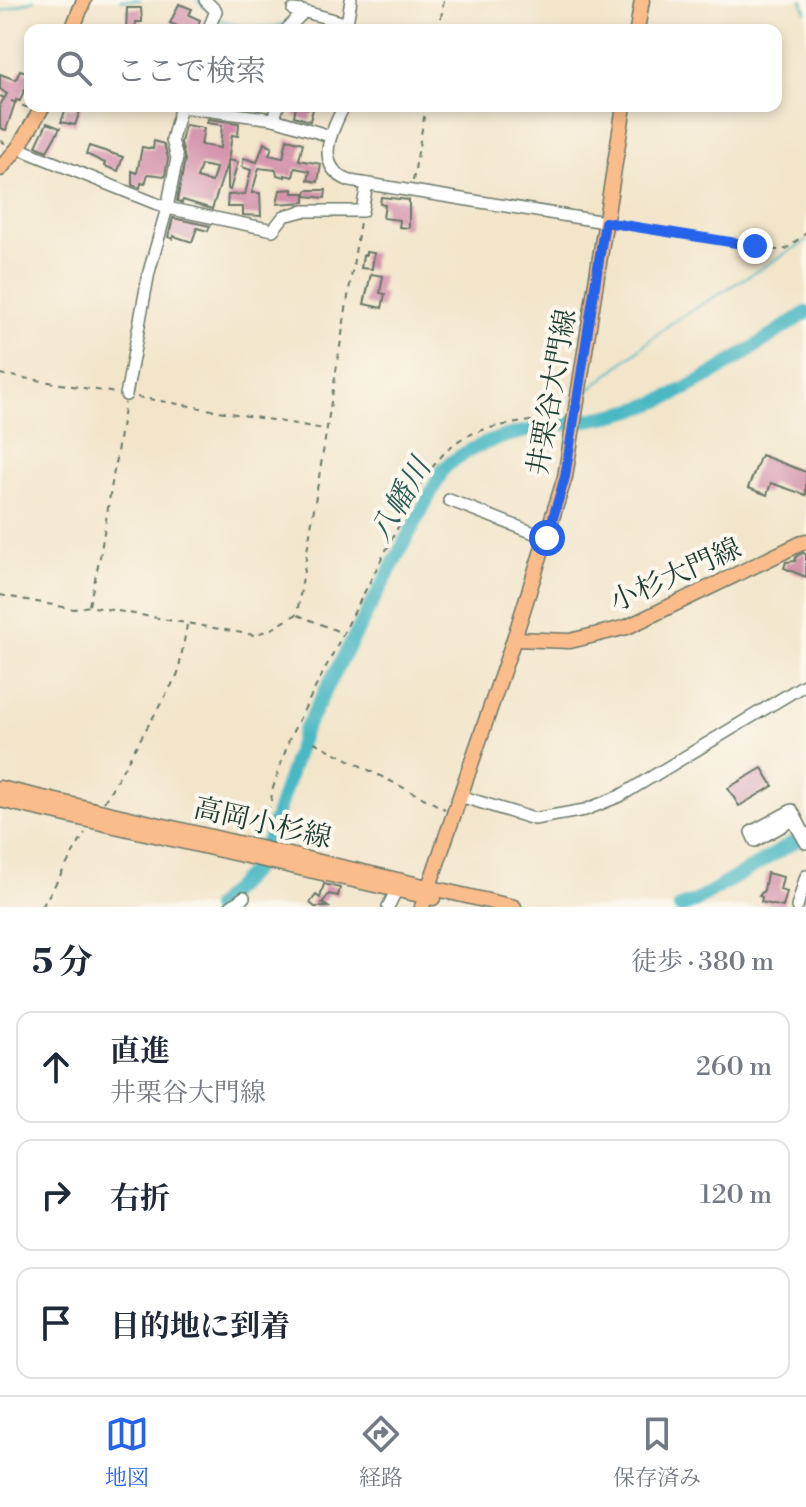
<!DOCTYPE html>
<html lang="ja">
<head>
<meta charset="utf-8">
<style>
  :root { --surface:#fff; --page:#f6f6f7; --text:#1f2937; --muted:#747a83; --line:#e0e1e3; --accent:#2563eb }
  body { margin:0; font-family:"Libre Bodoni","Noto Serif JP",serif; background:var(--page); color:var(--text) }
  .stop { position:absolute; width:24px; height:24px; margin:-18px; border:6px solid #2563eb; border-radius:50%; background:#fff }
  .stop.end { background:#2563eb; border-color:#fff; box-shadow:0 2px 8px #0008 }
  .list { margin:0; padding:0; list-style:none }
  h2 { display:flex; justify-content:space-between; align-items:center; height:104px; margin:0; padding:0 32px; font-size:34px }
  h2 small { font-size:26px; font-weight:400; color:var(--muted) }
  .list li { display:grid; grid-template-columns:52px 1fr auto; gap:24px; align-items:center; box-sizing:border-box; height:112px; margin:0 16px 16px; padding:0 16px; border:2px solid var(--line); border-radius:16px }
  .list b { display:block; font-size:30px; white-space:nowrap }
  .list p { margin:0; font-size:26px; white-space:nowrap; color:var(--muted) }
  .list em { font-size:26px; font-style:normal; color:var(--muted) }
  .icon { flex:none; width:44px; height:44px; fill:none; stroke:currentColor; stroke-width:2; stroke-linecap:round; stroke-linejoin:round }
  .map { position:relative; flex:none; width:806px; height:907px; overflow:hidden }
  .search { position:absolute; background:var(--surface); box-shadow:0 4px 12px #0003; left:24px; right:24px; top:24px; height:88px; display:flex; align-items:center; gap:20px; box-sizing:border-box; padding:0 28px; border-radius:16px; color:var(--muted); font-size:30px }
  .sheet { height:488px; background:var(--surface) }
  nav { display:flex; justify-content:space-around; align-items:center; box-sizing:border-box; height:112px; border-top:2px solid var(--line); background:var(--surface); font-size:22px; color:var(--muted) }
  nav a { display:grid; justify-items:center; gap:4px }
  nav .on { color:var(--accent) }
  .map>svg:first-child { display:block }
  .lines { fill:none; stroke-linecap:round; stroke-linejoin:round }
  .stream { stroke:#4ab8c3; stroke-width:2 }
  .river { stroke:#4ab8c3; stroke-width:14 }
  .building { fill:#d391ab; fill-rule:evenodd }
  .minor-casing { stroke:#697868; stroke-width:14 }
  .major-casing { stroke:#697868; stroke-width:17 }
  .path { stroke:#697868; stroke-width:2; stroke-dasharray:6 6; stroke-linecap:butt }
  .minor { stroke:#fff; stroke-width:11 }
  .major { stroke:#fabc8b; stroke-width:14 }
  .route { stroke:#2563eb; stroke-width:10 }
  .labels { text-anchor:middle; stroke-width:8; stroke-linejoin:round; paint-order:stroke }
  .street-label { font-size:28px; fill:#1f3d34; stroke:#fbf7ec }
  .water-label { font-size:30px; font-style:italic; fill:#2a5c58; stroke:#fbf7ec }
</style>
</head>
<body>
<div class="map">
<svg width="806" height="907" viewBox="0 0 806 907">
  <rect width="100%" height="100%" fill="#fbf7ec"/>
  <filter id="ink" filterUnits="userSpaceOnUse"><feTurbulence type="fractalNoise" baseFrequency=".0125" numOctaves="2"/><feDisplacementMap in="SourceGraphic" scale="16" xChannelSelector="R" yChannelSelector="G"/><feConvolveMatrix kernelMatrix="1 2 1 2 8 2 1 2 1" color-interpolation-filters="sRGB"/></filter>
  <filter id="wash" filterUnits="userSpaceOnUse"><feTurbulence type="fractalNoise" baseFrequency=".006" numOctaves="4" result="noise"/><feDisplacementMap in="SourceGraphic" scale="32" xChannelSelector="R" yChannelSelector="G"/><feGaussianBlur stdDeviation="1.8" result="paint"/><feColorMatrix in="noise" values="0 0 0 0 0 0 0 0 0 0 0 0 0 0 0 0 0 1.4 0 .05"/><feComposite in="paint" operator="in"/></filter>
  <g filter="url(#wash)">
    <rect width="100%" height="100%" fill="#f2e5ca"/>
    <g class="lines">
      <g class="stream">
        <path d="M120,0H140"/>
        <path d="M197,0L210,13"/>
        <path d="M802,0L806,12"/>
        <path d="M0,12L34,0"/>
        <path d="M218,19C237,26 266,31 286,23"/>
        <path d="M583,395L671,323L806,241"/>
        <path d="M541,416L557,413L562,405L570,400"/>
      </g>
      <g class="river">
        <path d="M216,907L253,870L269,838L304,731L444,468C503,417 594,431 664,399C714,377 760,342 806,313"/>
        <path d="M680,907L696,901L806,835"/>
      </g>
    </g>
    <g id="blocks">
      <g class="building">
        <path d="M179,4L192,9L189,15L200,20L196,30H186L170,23Z"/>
        <path d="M127,8H141L142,22H136L135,30H126Z"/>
        <path d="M20,70L30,73V84L27,83L20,101L16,100L6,130L0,128V105L7,94L0,89V74L16,80Z"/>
        <path d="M67,106L74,109L75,106H82L75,125L61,122Z"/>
        <path d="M296,106L313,109L310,121L294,116Z"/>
        <path d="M208,119L239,123L238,136L232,135L228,161L212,209L183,200L182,203L177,201L185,160L181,142L185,125L204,128L201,145L220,148L222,125L207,123ZM201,165L216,168L212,182L197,178Z"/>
        <path d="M47,123L60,128L47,151L36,146Z"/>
        <path d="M287,139L303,143L299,160L321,164L318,182L308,180L310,171L295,168L293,177L285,175V177L277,175L276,170L259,168L252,193H260L261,216L243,215V207H227L228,195L245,194L251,170L242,167L244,158L257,162L264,143L272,147L269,155L283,158Z"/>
        <path d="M154,141L164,144L168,158L165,176L148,174L145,184L141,183L140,188L132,185V171L137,173L142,147L153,149Z"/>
        <path d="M89,146L123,157L118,171L104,166L105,163L86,154Z"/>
        <path d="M228,160L238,162L230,190L228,189Z"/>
        <path d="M293,189V193H305V202L277,204L280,190Z"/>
        <path d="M307,190H326L325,198L306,196Z"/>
        <path d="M381,197L409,200V228L399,227L400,220L383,218L385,205L380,204Z"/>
        <path d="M173,218L210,226L208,231L197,228L192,242L174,236L173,239L168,237Z"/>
        <path d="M366,252L374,253L372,269L361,268L363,255H366Z"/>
        <path d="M371,274L383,276L380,293L385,294L382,308L364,304Z"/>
        <path d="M761,455L806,472V495L771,483L767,495L748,488Z"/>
        <path d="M803,553L806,554V577L784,568L786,562L795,561L796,557Z"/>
        <path d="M762,768L773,786L739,806L728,788Z"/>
        <path d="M767,873L783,877L780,890L787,892L783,907L761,902L762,897L759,896L764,890Z"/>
        <path d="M324,884L340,888L338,896L329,894L322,903L328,907H315L310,903L316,895L320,898Z"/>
      </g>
    </g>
  </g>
  <g filter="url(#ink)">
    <use href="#blocks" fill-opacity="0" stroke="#697868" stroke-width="2"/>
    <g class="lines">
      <g class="minor-casing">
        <g id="minor">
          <path d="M205,0L216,11L208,30"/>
          <path d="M302,11L345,23"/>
          <path d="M346,29L351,0"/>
          <path d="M286,30L301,15L302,11L293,10"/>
          <path d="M344,106C330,133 314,167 350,181L605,222"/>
          <path d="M181,107L274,119L330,136"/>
          <path d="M274,119L278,106"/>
          <path d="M18,148L167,208L273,230L284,216L303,211H362L367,184"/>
          <path d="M126,395L149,272L167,208L177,158L172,140L181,106"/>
          <path d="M449,500L547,538"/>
          <path d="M460,796L534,819L585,810L620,796L806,684"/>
          <path d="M806,837L792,810L751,832L755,841L793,820L806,843"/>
          <path d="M230,907L244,897"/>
          <path d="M388,907L396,891"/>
          <path d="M797,907L806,876"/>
        </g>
      </g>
      <g class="major-casing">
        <g id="major">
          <path d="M72,30L84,0"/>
          <path d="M637,30L642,0"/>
          <path d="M0,169L18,148L43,106"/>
          <path d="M514,639L570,641L627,627L806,541"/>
          <path d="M0,788L514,907"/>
          <path d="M0,800L433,898"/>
          <path d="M422,907L514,639L565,477L624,106"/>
        </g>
      </g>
      <g class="path">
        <path d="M439,30L444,0"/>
        <path d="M0,96L28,108"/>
        <path d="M0,140L6,144"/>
        <path d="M413,181L426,106"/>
        <path d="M618,224L776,250L786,249L806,233"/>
        <path d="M0,374L115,393"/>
        <path d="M137,397L324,429"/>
        <path d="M0,595L74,609L89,606L254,635L272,629L297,614L360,222"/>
        <path d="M89,605L100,557L125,403"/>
        <path d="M298,615L340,632"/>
        <path d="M314,742L445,809"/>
        <path d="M104,802L178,674L187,625"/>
        <path d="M257,834L270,806L273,788L290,737L418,488C431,469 444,448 465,437C494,422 531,424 563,414"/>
        <path d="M42,907L85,833"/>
      </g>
      <use href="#minor" class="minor"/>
      <use href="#major" class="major"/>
    </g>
  </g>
  <g class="lines" filter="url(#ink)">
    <path class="route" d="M547,538L565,477L605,222L755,246"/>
  </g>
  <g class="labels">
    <g class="street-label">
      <text transform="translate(551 392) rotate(-80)" y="10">井栗谷大門線</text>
      <text transform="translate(675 574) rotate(-24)" y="10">小杉大門線</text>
      <text transform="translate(263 822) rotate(13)" y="10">高岡小杉線</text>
    </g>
    <g class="water-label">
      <text transform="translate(400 500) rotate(-60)" y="10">八幡川</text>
    </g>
  </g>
</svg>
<div class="stop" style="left:547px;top:538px"></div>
<div class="stop end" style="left:755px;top:246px"></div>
<div class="search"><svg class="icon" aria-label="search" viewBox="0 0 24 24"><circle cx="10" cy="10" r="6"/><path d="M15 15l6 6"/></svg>ここで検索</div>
</div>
<section class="sheet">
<h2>5 分<small>徒歩 · 380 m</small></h2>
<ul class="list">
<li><svg class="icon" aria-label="ahead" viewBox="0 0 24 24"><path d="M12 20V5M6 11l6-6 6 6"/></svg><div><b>直進</b><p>井栗谷大門線</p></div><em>260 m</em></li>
<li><svg class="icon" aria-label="right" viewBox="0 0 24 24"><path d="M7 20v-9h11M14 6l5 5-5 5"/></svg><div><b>右折</b></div><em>120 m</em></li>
<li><svg class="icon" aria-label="arrive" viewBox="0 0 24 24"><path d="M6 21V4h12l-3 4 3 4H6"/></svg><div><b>目的地に到着</b></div></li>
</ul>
</section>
<nav>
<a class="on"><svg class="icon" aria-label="map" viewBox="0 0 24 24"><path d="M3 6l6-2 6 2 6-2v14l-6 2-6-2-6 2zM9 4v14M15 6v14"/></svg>地図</a>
<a><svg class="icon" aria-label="directions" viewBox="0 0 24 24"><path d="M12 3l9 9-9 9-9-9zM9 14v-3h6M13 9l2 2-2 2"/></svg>経路</a>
<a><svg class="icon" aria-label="saved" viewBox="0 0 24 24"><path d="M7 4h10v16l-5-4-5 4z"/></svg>保存済み</a>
</nav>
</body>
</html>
